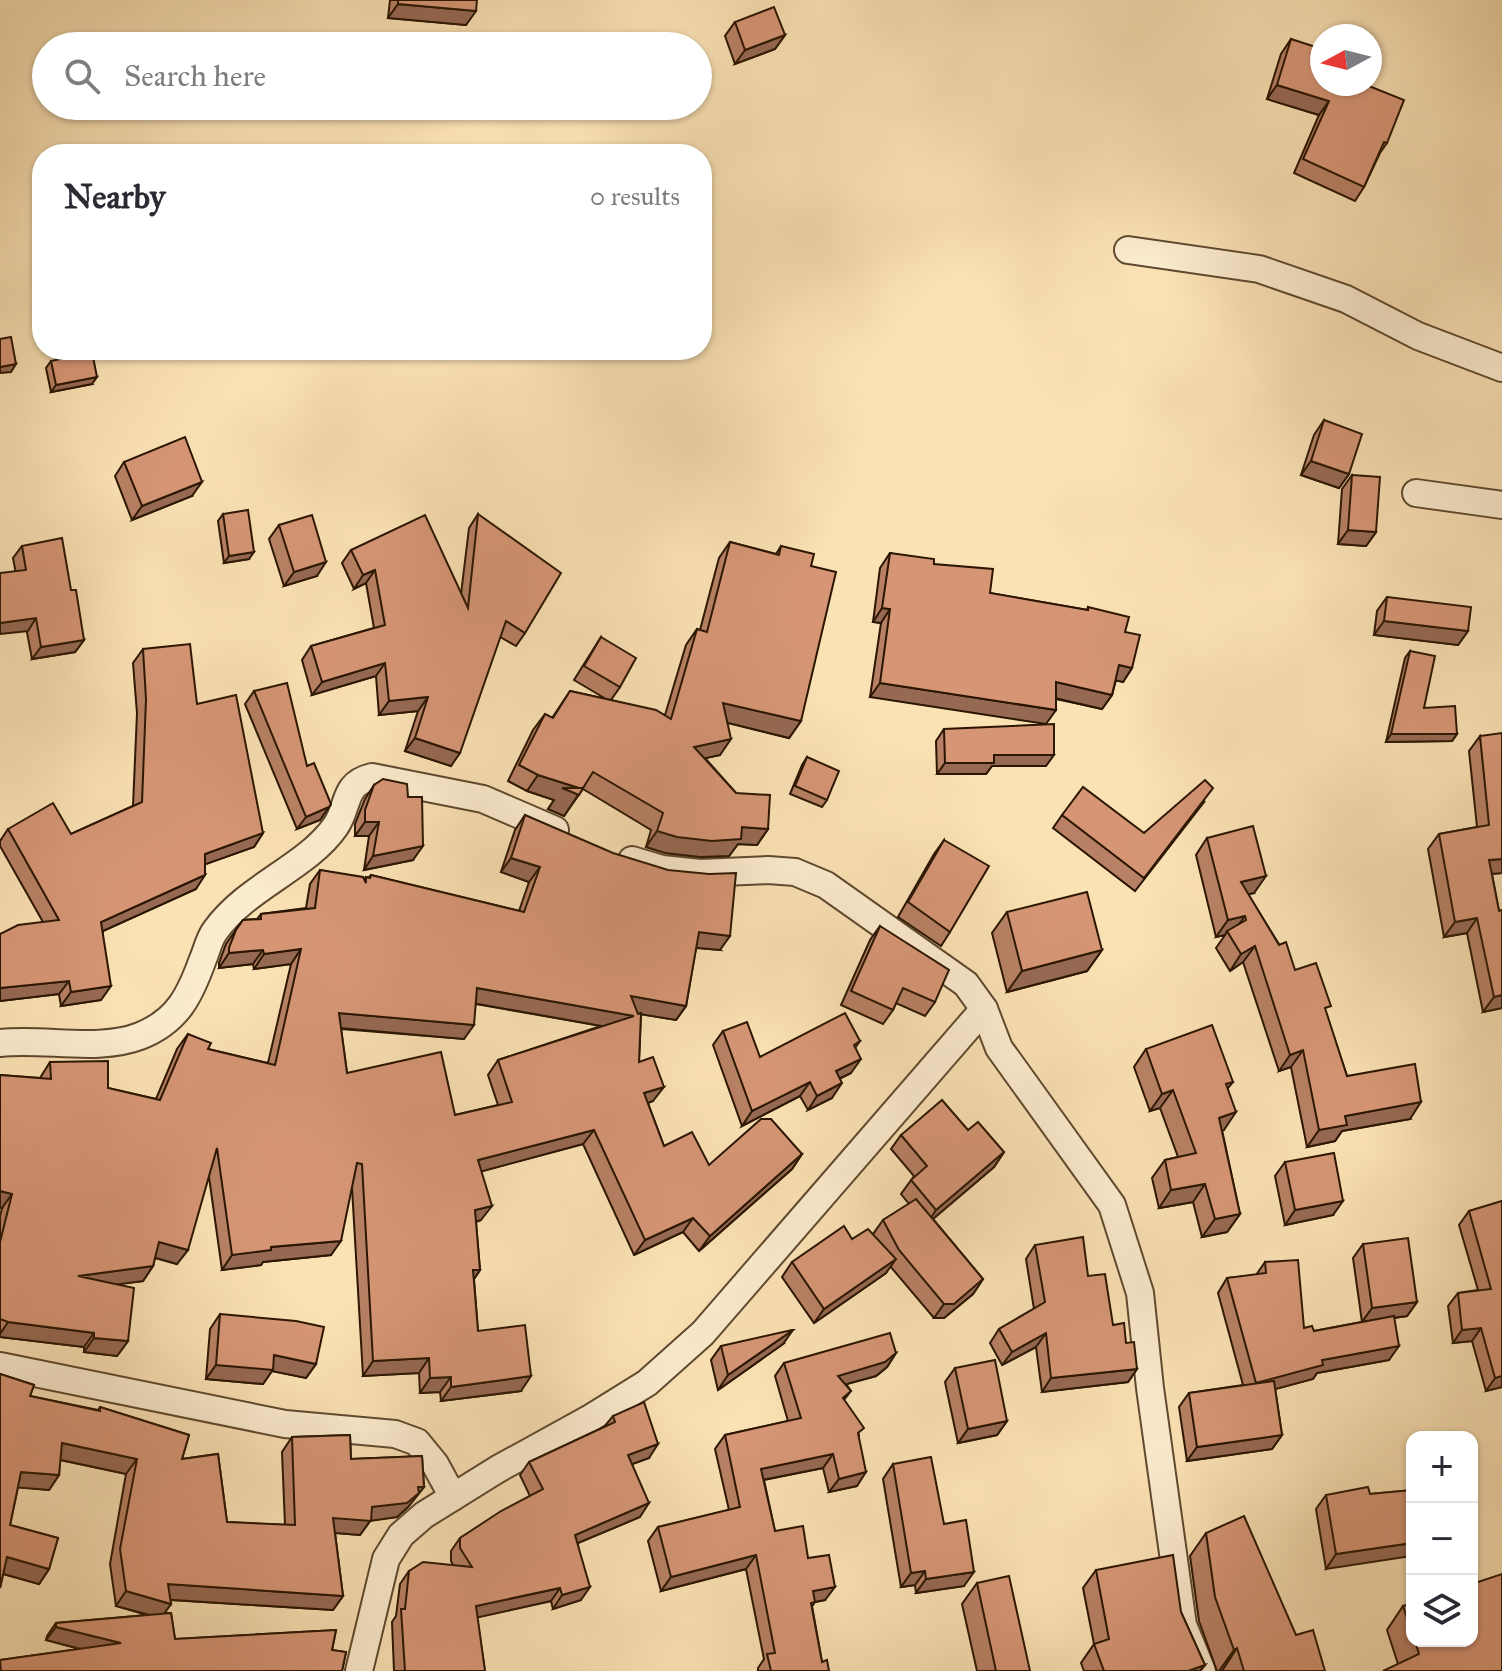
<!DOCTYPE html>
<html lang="en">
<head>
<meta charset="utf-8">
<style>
  :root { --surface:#fff; --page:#f7f7f7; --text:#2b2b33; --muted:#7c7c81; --line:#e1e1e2 }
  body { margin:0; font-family:"IM FELL Great Primer",serif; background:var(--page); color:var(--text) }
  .controls { position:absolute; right:24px; bottom:24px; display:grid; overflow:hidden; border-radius:16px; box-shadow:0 2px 6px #0004 }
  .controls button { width:72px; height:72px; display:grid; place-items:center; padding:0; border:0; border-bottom:2px solid var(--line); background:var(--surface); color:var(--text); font:40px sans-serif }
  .compass { position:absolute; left:1310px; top:24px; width:72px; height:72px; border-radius:50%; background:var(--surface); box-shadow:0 2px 6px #0004; rotate:263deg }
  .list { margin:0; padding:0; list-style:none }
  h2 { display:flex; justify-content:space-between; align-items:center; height:104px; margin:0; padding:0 32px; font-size:34px }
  h2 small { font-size:26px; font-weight:400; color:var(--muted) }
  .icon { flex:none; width:44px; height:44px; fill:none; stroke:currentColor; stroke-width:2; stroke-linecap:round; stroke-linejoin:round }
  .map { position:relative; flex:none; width:1502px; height:1671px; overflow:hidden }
  .search { position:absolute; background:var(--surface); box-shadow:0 2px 6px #0004; left:32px; top:32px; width:680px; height:88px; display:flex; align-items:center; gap:20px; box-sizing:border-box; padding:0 28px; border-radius:44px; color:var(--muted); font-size:30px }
  .panel { position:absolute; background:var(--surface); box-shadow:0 2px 6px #0004; left:32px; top:144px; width:680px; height:216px; border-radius:32px }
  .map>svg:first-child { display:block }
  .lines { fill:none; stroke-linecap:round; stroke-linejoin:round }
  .street-casing { stroke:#5f492f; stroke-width:30 }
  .street { stroke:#fceccf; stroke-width:26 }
  .wall { fill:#b88165; stroke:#2b1602; stroke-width:2; fill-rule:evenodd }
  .shaded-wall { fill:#966953; stroke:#2b1602; stroke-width:2 }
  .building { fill:#d69676; stroke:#2b1602; stroke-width:2; fill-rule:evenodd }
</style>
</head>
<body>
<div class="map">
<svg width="1502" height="1671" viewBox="0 0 1502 1671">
  <rect width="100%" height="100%" fill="#fbe2b5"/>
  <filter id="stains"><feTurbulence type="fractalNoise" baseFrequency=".0025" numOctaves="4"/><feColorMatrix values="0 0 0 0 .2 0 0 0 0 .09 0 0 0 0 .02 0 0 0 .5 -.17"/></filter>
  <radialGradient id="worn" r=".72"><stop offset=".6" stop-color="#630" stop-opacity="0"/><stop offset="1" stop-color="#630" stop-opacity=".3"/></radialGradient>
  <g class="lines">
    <g class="street-casing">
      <g id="street">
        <path d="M1128,250L1259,269L1346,299L1418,336L1502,368"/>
        <path d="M1416,493L1502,505"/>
        <path d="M632,860L662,869L700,873L768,870L795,872L826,885L966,984L984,1009L999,1048L1112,1205L1140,1293L1150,1388L1183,1625L1202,1671"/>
        <path d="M0,1043C44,1038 99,1052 140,1036C178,1021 190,995 203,959C207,950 209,939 215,931C247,886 306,868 335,827C350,806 342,784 372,777L483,799L555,830"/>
        <path d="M0,1366L285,1424L395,1434L417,1442L435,1464L453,1497"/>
        <path d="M359,1671L386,1559L401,1535L424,1515L498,1469L589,1419L647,1383L703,1333L984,1009"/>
      </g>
    </g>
    <use href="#street" class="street"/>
  </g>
  <g class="wall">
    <path d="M390,0H477L466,25L388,18Z"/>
    <path d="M735,22L785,35L775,49L735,64L725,36Z"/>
    <path d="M1291,39L1322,84L1387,143L1380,153L1364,187L1355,201L1294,173L1319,115L1267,99L1281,54Z"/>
    <path d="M51,361L92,384L51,392L46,368Z"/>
    <path d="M1324,420L1349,474L1339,488L1301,475L1314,435Z"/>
    <path d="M124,462L192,496L132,520L115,476Z"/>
    <path d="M1352,475L1376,532L1366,546L1338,544L1342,489Z"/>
    <path d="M223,514L249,559L224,563L218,521Z"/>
    <path d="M478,514L525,633L516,646L500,637L451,766L405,751L418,711L379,715L376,676L312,695L302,660L311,646L374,628L366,583L354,589L342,563L351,550L461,594L469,528Z"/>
    <path d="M279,525L317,576L284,586L269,539Z"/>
    <path d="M730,542L776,554L781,546L811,566L801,721L789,738L728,723L720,755L705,758L768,829L757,845L738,844L729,856L700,857L665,853L646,847L651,830L583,789L564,816L548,809L554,800L527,791L508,781L533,730L545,714L552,718L570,691L606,699L574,680L601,637L620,687L611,700L665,715L686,645L697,629L700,630L719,558Z"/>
    <path d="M22,546L71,590L84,640L75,652L32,659L13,558Z"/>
    <path d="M890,553L934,564L990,593L1087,610L1088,607L1125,632L1132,668L1123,682L1116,680L1112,695L1102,709L1056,699L870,697L881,623L873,622L880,568Z"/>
    <path d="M1387,597L1468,631L1458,645L1374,635L1377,611Z"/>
    <path d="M143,649L197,704L263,833L254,847L205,864L196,889L103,931L101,1000L61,1006L59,994L0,1001V934L43,922L0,846V841L8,829L71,834L133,806L137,713L133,663Z"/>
    <path d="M1410,651L1424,708L1457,734L1452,741L1386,742L1405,658Z"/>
    <path d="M254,691L307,766L331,804L320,820L297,829L245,704Z"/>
    <path d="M944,729L1046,766H992L986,774H937L936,741Z"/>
    <path d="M1480,736L1502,873L1492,874L1499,911L1502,910V1008L1483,1012L1467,933L1444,937L1428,849L1439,834L1477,827L1469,751Z"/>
    <path d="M807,757L827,800L822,807L790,794L802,765Z"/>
    <path d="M374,785L413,860L364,870L369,836H355V824L365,799Z"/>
    <path d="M1205,801L1135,891L1053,828L1062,815L1144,833Z"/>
    <path d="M525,815L720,950L696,948L686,1006L676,1020L641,1014L639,1062L653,1101L648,1103L664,1146L709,1165L802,1154L792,1169L699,1251L683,1232L634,1255L583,1144L482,1171L481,1220L476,1222L480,1270L474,1279L478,1331L521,1391L441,1401L440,1392L420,1393L419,1373L363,1376L352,1188L331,1255L263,1262L261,1265L222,1270L209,1177L177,1264L155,1258L153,1266L143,1281L117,1284L128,1341L117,1356L84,1352V1347L0,1337V1216L2,1208H0V1075L40,1078L50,1062L108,1088L156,1099L177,1049L188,1034L208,1049L268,1063L291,964L254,969L253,964L219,968V963L226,944L243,920L257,919L261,914L306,908L310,884L320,870L364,879L366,877L368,878L371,875L519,911L529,882L501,872L515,830ZM476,1004L601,1026L498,1060L488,1075L498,1105L455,1115L347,1073L341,1029L464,1039Z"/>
    <path d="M1207,838L1254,893L1248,894L1295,970L1326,1013L1347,1076L1410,1119L1342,1131L1335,1141L1307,1147L1291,1067L1279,1071L1243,962L1230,971L1216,948L1225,935L1216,937L1196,855Z"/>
    <path d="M944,840L950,932L941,946L898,917L934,854Z"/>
    <path d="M1007,912L1102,950L1087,971L1007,992L992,933Z"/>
    <path d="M880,926L935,1002L925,1016L896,1003L893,1010L883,1024L841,1005L870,940Z"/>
    <path d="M723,1031L760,1057L860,1041L855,1048L851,1073L839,1079L832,1098L808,1110L800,1096L742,1126L713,1045Z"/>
    <path d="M1146,1049L1233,1082L1228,1088L1224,1130H1222L1240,1214L1227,1232L1202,1237L1193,1202L1159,1208L1152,1178L1165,1160L1178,1157L1160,1108L1150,1111L1134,1067Z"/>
    <path d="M968,1130L1004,1152L994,1167L933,1219L983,1279L973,1294L944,1318H934L890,1266L886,1273L814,1323L782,1277L792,1262L852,1239L873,1234L883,1220L909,1204L901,1194L914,1176L891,1149L901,1135Z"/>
    <path d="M1285,1162L1333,1215L1285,1225L1275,1176Z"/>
    <path d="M1502,1201V1387L1486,1391L1472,1341L1453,1343L1448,1306L1458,1293L1478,1290L1459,1225L1469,1211Z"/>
    <path d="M1363,1244L1417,1302L1407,1316L1394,1318L1389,1360L1317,1373L1313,1379L1275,1389L1282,1435L1272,1449L1187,1461L1179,1407L1189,1393L1243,1385L1218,1293L1227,1278L1256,1275L1265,1262L1304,1328L1314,1331L1362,1322L1353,1258Z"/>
    <path d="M1035,1245L1088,1276L1113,1325L1126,1343L1137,1369L1128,1382L1042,1392L1036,1347L1002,1365L990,1343L999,1329L1034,1309L1026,1259Z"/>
    <path d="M220,1314L316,1364L306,1378L272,1371L263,1384L206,1379L210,1329Z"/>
    <path d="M783,1344L718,1390L711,1360L721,1346Z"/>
    <path d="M896,1353L887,1367L876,1376L846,1384L851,1391L844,1400L859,1435L857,1486L829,1492L823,1468L764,1480L775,1531L808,1558L825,1600L815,1602L812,1606L822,1662L829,1671H758V1668L764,1659L746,1569L661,1591L648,1541L658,1527L729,1510L715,1449L725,1435L788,1421L775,1376L784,1363Z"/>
    <path d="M955,1368L1007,1421L997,1435L958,1443L945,1382Z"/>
    <path d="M0,1374L34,1385L30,1396L98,1410L100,1407L189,1435L182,1459L218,1454L227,1522L285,1525L282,1452L292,1437L350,1435L351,1459L422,1456L424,1487L408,1507L397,1517L371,1520L360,1535L335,1533L343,1596L333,1610L170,1600L171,1604L164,1613H171L175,1639L336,1630L332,1650L346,1652L342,1671H0V1660L80,1649L46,1640L47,1636L56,1623L147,1615L116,1606L110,1564L126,1474L60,1460L59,1475L49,1490L18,1487L10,1525L58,1538L49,1569L39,1584L3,1574L0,1588Z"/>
    <path d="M613,1416L649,1458L632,1464L640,1517L578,1543L581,1600L553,1609L551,1601L477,1617L485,1671H394L392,1622L396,1616L400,1584L409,1571L453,1565L451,1561V1551L460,1538L530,1496L520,1475L529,1462L604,1427Z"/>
    <path d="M893,1464L944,1524L964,1586L916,1593L915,1585L901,1587L883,1479Z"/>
    <path d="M1412,1490L1326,1569L1316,1509L1326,1495L1370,1494Z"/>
    <path d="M1206,1533L1296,1635L1325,1671H1217L1199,1621L1190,1556Z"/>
    <path d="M1096,1570L1181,1612L1205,1665L1200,1671H1084L1081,1663L1094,1644L1083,1588Z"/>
    <path d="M977,1583L1030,1671H977L962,1604Z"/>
    <path d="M1412,1604V1641H1472L1502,1671L1398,1664L1387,1630L1403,1606Z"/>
  </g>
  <g class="shaded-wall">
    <path d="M398,4L476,11L466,25L388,18Z"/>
    <path d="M785,35L775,49L735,64L745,50Z"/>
    <path d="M1277,85L1329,101L1319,115L1267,99Z"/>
    <path d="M16,364L11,372L0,373V367Z"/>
    <path d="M97,377L92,384L51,392L56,385Z"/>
    <path d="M1311,461L1349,474L1339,488L1301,475Z"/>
    <path d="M202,482L192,496L132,520L142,506Z"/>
    <path d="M1348,530L1376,532L1366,546L1338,544Z"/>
    <path d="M254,552L249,559L224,563L229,556Z"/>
    <path d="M326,562L317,576L284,586L294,572Z"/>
    <path d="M375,570L366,583L354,589L363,575Z"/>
    <path d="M882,608L890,609L881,623L873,622Z"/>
    <path d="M36,618L28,631L0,634V623Z"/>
    <path d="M1384,621L1468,631L1458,645L1374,635Z"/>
    <path d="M84,640L75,652L32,659L41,647Z"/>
    <path d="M385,663L376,676L312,695L322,682Z"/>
    <path d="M1119,665L1132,668L1123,682L1109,679Z"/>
    <path d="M1056,682L1112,695L1102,709L1046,696Z"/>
    <path d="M880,683L1056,710L1046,724L870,697Z"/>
    <path d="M428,697L418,711L379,715L389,701Z"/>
    <path d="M723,703L801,721L789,738L712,719Z"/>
    <path d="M1391,734H1457L1452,741L1386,742Z"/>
    <path d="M415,738L460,753L451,766L405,751Z"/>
    <path d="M731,739L720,755L683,763L694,747Z"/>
    <path d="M994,755H1054L1046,766H992L986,774H937L945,763Z"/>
    <path d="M538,775L582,789L564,816L548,809L554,800L527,791Z"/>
    <path d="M329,807L320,820L297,829L306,817Z"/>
    <path d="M365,822H379L369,836H355Z"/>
    <path d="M742,827L768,829L757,845L738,844L729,856L700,857L665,853L646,847L657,831Z"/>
    <path d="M263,833L254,847L195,868L205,854Z"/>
    <path d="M423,846L413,860L364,870L373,856Z"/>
    <path d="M511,858L540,867L529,882L501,872Z"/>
    <path d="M1502,859V873L1479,875L1489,860Z"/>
    <path d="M205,875L196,889L92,936L101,922Z"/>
    <path d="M1266,876L1254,893L1229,899L1241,882Z"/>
    <path d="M1245,916L1233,932L1227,931L1225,935L1216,937L1228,920Z"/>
    <path d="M1477,918L1467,933L1444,937L1455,922Z"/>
    <path d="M699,932L730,936L720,950L688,947Z"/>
    <path d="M1255,946L1243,962L1230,971L1241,954Z"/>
    <path d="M301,949L291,964L254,969L264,954Z"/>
    <path d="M263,950L253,964L219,968L229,953Z"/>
    <path d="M1102,950L1087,971L1007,992L1022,971Z"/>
    <path d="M69,981L59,994L0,1001V988Z"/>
    <path d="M111,986L101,1000L61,1006L71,992Z"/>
    <path d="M477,988L634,1016L624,1030L467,1002Z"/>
    <path d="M1502,995V1008L1483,1012L1494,997Z"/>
    <path d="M631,996L686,1006L676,1020L621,1011Z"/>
    <path d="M339,1013L474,1025L464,1039L328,1027Z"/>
    <path d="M1303,1050L1291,1067L1279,1071L1290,1055Z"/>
    <path d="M861,1059L851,1073L826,1085L836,1071Z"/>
    <path d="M810,1082L800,1096L742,1126L752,1111Z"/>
    <path d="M842,1083L832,1098L808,1110L817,1096Z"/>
    <path d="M664,1087L653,1101L634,1108L644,1093Z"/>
    <path d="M1173,1090L1160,1108L1150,1111L1162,1094Z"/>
    <path d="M1421,1102L1410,1119L1342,1131L1335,1141L1307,1147L1319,1130L1345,1116Z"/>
    <path d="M1236,1112L1224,1130L1207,1136L1219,1118Z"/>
    <path d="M594,1130L583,1144L468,1175L478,1160Z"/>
    <path d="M1004,1152L994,1167L927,1224L936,1210Z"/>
    <path d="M802,1154L792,1169L699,1251L710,1236Z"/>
    <path d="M1205,1184L1193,1202L1159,1208L1171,1190Z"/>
    <path d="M0,1191L12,1194L2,1208H0Z"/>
    <path d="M1343,1201L1333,1215L1285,1225L1295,1210Z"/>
    <path d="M492,1206L481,1220L465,1225L475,1210Z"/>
    <path d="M1240,1214L1227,1232L1202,1237L1215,1219Z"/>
    <path d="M693,1218L683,1232L634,1255L645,1240Z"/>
    <path d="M341,1241L331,1255L263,1262L261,1265L222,1270L232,1255L271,1247Z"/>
    <path d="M159,1242L188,1250L177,1264L149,1256Z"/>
    <path d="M896,1259L886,1273L814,1323L824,1309Z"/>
    <path d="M153,1266L143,1281L68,1291L78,1276Z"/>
    <path d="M473,1270H480L470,1285Z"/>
    <path d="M983,1279L973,1294L944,1318H934L944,1304Z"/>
    <path d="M1417,1302L1407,1316L1362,1322L1372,1308Z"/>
    <path d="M8,1322L94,1333L84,1347L0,1337V1334Z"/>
    <path d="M1481,1328L1472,1341L1453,1343L1462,1330Z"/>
    <path d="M793,1330L783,1344L718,1390L728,1375Z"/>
    <path d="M1046,1333L1036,1347L1002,1365L1012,1352Z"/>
    <path d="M94,1338L128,1341L117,1356L84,1352Z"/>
    <path d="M1399,1346L1389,1360L1317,1373L1313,1379L1246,1397L1256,1383L1322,1360Z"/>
    <path d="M896,1353L887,1367L876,1376L829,1389L838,1376Z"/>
    <path d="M274,1355L316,1364L306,1378L272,1371L263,1384L206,1379L216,1365Z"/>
    <path d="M429,1358L419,1373L363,1376L373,1361Z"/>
    <path d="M1137,1369L1128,1382L1042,1392L1051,1378Z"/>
    <path d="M531,1376L521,1391L441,1401L451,1387Z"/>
    <path d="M1502,1376V1387L1486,1391L1495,1378Z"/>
    <path d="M451,1377L440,1392L420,1393L430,1378Z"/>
    <path d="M1007,1421L997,1435L958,1443L968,1429Z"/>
    <path d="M1282,1435L1272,1449L1187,1461L1197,1447Z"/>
    <path d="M62,1443L137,1459L126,1474L52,1458Z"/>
    <path d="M658,1444L649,1458L619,1469L628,1455Z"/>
    <path d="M833,1454L823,1468L752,1482L761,1469Z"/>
    <path d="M21,1472L59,1475L49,1490L11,1487Z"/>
    <path d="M866,1472L857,1486L829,1492L839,1479Z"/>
    <path d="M418,1487H424L408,1507L397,1517L370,1521L360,1535L323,1532L333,1518Z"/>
    <path d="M649,1503L640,1517L566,1548L575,1535Z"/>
    <path d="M1412,1543V1556L1326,1569L1336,1554Z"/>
    <path d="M756,1555L746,1569L661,1591L671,1577Z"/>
    <path d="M7,1557L49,1569L39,1584L0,1573Z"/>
    <path d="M925,1571L915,1585L901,1587L911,1573Z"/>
    <path d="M974,1572L964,1586L916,1593L926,1579Z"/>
    <path d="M168,1584L343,1596L333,1610L158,1599Z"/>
    <path d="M590,1587L581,1600L553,1609L562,1595Z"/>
    <path d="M835,1587L825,1600L815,1602L805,1616L813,1591Z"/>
    <path d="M560,1588L551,1601L466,1620L476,1606Z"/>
    <path d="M126,1591L171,1604L161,1618L116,1606Z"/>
    <path d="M56,1627L121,1643L111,1657L46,1640Z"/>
    <path d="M1237,1648L1222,1671H1219L1234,1650Z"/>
    <path d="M1205,1665L1200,1671H1188Z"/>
  </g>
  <g class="building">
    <path d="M398,0H477L476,11L398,4Z"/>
    <path d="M774,7L785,35L745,50L735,22Z"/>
    <path d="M1291,39L1322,49V84H1364L1404,100L1387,143L1384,142L1364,187L1303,159L1329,101L1277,85Z"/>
    <path d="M11,337L16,364L0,367V339Z"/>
    <path d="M92,352L97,377L56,385L51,361Z"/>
    <path d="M1324,420L1362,434L1349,474L1311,461Z"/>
    <path d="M185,437L202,482L142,506L124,462Z"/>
    <path d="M1352,475L1380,477L1376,532L1348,530Z"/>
    <path d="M248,510L254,552L229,556L223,514Z"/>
    <path d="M478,514L561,573L525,633L506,621L460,753L415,738L428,697L389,701L385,663L322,682L311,646L385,625L375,570L363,575L351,550L425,515L468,608Z"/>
    <path d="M312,515L326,562L294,572L279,525Z"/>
    <path d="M62,538L71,590H76L84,640L41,647L36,618L0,623V573L26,570L22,546Z"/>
    <path d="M730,542L779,555L781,546L814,554L811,566L836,572L801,721L723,703L731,739L694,747L736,793L770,795L768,829L742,827L741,839L712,841L677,837L657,831L663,813L593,772L583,788H579L538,775L519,765L545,714L553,718L570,691L656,710L671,719L697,629L707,632Z"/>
    <path d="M890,553L934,559V564L993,569L990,593L1088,610V607L1129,617L1125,632L1140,635L1132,668L1119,665L1112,695L1056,682V710L880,683L890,609L882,608Z"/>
    <path d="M1387,597L1471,607L1468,631L1384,621Z"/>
    <path d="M601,637L636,658L620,687L584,666Z"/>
    <path d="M190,644L197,704L236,695L263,833L205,854V875L101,922L111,986L71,992L69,981L0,988V934L18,925L59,920L8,829L53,803L71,834L142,802L146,699L143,649Z"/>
    <path d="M1410,651L1435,656L1424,708L1455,706L1457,734H1391Z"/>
    <path d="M287,683L307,766L314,763L331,804L329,807L306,817L254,691Z"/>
    <path d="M1054,724V755H994V763H945L944,729Z"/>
    <path d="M1502,733V859L1489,860L1499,911L1502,910V995L1494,997L1477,918L1455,922L1439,834L1489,825L1480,736Z"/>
    <path d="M807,757L839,771L827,800L795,786Z"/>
    <path d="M383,779L407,784L408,797H422L423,846L373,856L379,822H365V810L374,785Z"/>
    <path d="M1205,780L1213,788L1144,878L1062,815L1083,787L1144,833Z"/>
    <path d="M562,788H583L579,795Z"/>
    <path d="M525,815L613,853L668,870L709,874L736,873L730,936L699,932L686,1006L631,996L638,1014L641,1013L639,1062L653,1057L664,1087L644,1093L664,1146L692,1132L709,1165L761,1119H771L802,1154L710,1236L693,1218L645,1240L594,1130L478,1160L492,1206L475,1210L480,1270H473L478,1331L525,1325L531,1376L451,1387V1377L430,1378L429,1358L373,1361L362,1164L357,1163L341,1241L271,1247V1250L232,1255L217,1148L188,1250L159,1242L153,1266L78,1276L134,1288L128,1341L94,1338V1333L8,1322L0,1319V1242L12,1194L0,1191V1075L51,1079L50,1062L108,1061V1088L160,1100L188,1034L211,1043L208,1049L275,1065L301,949L264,954L263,950L229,953V948L236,930L243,920L261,919V914L315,908L320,870L363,877L366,883V877L370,878L371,875L524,912L540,867L511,858ZM477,988L634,1016L498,1060L512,1102L455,1115L441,1052L347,1073L339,1013L474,1025Z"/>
    <path d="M1253,826L1266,876L1241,882L1279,945L1286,942L1295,970L1316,963L1331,1006L1325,1008L1347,1076L1415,1064L1421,1102L1345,1116L1347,1125L1319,1130L1303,1050L1290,1055L1255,946L1241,954L1227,931L1246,920L1245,916L1228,920L1207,838Z"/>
    <path d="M944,840L989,866L950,932L908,902Z"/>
    <path d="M1087,892L1102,950L1022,971L1007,912Z"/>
    <path d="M880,926L949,970L935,1002L903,988L893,1010L851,991Z"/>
    <path d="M845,1013L860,1041L854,1045L861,1059L836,1071L842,1083L817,1096L810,1082L752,1111L723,1031L747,1022L760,1057Z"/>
    <path d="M1212,1025L1233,1082L1226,1084L1236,1112L1219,1118L1240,1214L1215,1219L1205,1184L1171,1190L1165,1160L1196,1153L1173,1090L1162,1094L1146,1049Z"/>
    <path d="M942,1100L968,1130L978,1122L1004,1152L936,1210L911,1180L927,1166L901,1135Z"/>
    <path d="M1334,1153L1343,1201L1295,1210L1285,1162Z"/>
    <path d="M916,1199L983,1279L954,1304H944L899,1250L883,1220Z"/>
    <path d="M1502,1201V1376L1495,1378L1481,1328L1462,1330L1458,1293L1491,1289L1469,1211Z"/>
    <path d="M844,1226L852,1239L868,1229L896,1259L824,1309L792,1262Z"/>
    <path d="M1083,1237L1088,1276L1105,1274L1113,1325L1124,1323L1126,1343L1134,1342L1137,1369L1051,1378L1046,1333L1012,1352L999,1329L1045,1302L1035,1245Z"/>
    <path d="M1408,1238L1417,1302L1372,1308L1363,1244Z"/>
    <path d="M1298,1260L1304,1328L1312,1326L1314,1331L1394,1316L1399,1346L1322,1360L1323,1365L1256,1383L1227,1278L1266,1273L1265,1262Z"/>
    <path d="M220,1314L296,1321L324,1327L316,1364L274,1355L273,1370L216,1365Z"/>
    <path d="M792,1330H793L728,1375L721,1346Z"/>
    <path d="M890,1333L896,1353L885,1362L838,1376L851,1391L843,1398L864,1428L858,1433L866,1472L839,1479L833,1454L761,1469L775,1531L803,1526L808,1558L829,1555L835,1587L813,1591L815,1602L811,1603L822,1662L827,1660L829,1671H771L767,1654L775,1653L756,1555L671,1577L658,1527L740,1507L725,1435L801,1418L784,1363Z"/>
    <path d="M995,1360L1007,1421L968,1429L955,1368Z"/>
    <path d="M0,1374L34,1385L30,1396L100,1411V1407L189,1435L182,1459L218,1454L227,1522L295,1525L292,1437L350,1435L351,1459L422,1456L424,1487H418L419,1493L407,1503L372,1507L371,1521L333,1518L343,1596L168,1584L171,1604L126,1591L120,1549L137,1459L62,1443L59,1475L21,1472L10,1525L58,1538L49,1569L7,1557L0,1588Z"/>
    <path d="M1274,1381L1282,1435L1197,1447L1189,1393Z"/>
    <path d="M644,1402L658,1444L628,1455L649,1503L575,1535L590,1587L562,1595L560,1588L476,1606L485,1671H405L401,1609H405L409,1571L423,1562L472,1567L460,1548V1538L501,1511L543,1489L529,1462L615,1422L613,1416Z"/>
    <path d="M931,1457L944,1524L966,1520L974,1572L926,1579L925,1571L911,1573L893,1464Z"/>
    <path d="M1368,1487L1370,1494L1412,1490V1543L1336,1554L1326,1495Z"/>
    <path d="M1244,1516L1296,1635L1313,1630L1325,1671H1244L1237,1648L1234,1650L1215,1597L1206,1533Z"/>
    <path d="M1173,1555L1181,1612L1205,1665L1188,1671H1104L1094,1644L1109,1639L1096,1570Z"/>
    <path d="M1502,1574V1671H1383L1419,1654L1415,1641H1472V1584Z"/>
    <path d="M1009,1576L1030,1671H996L977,1583Z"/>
    <path d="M1412,1604V1633L1403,1606Z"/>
    <path d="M171,1613L175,1639L336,1630L332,1650L346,1652L342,1671H1L0,1660L121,1643L56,1627V1623Z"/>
  </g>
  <rect width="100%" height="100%" filter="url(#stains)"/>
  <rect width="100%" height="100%" fill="url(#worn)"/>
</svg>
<div class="controls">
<button>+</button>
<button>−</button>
<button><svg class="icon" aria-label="layers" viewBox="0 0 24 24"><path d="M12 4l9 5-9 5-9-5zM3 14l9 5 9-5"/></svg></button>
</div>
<svg class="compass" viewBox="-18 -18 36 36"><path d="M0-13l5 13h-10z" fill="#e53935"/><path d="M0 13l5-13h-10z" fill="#7c7c81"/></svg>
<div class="search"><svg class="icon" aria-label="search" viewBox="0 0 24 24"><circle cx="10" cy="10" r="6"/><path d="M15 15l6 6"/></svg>Search here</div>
<section class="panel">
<h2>Nearby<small>0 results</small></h2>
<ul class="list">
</ul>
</section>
</div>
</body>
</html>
